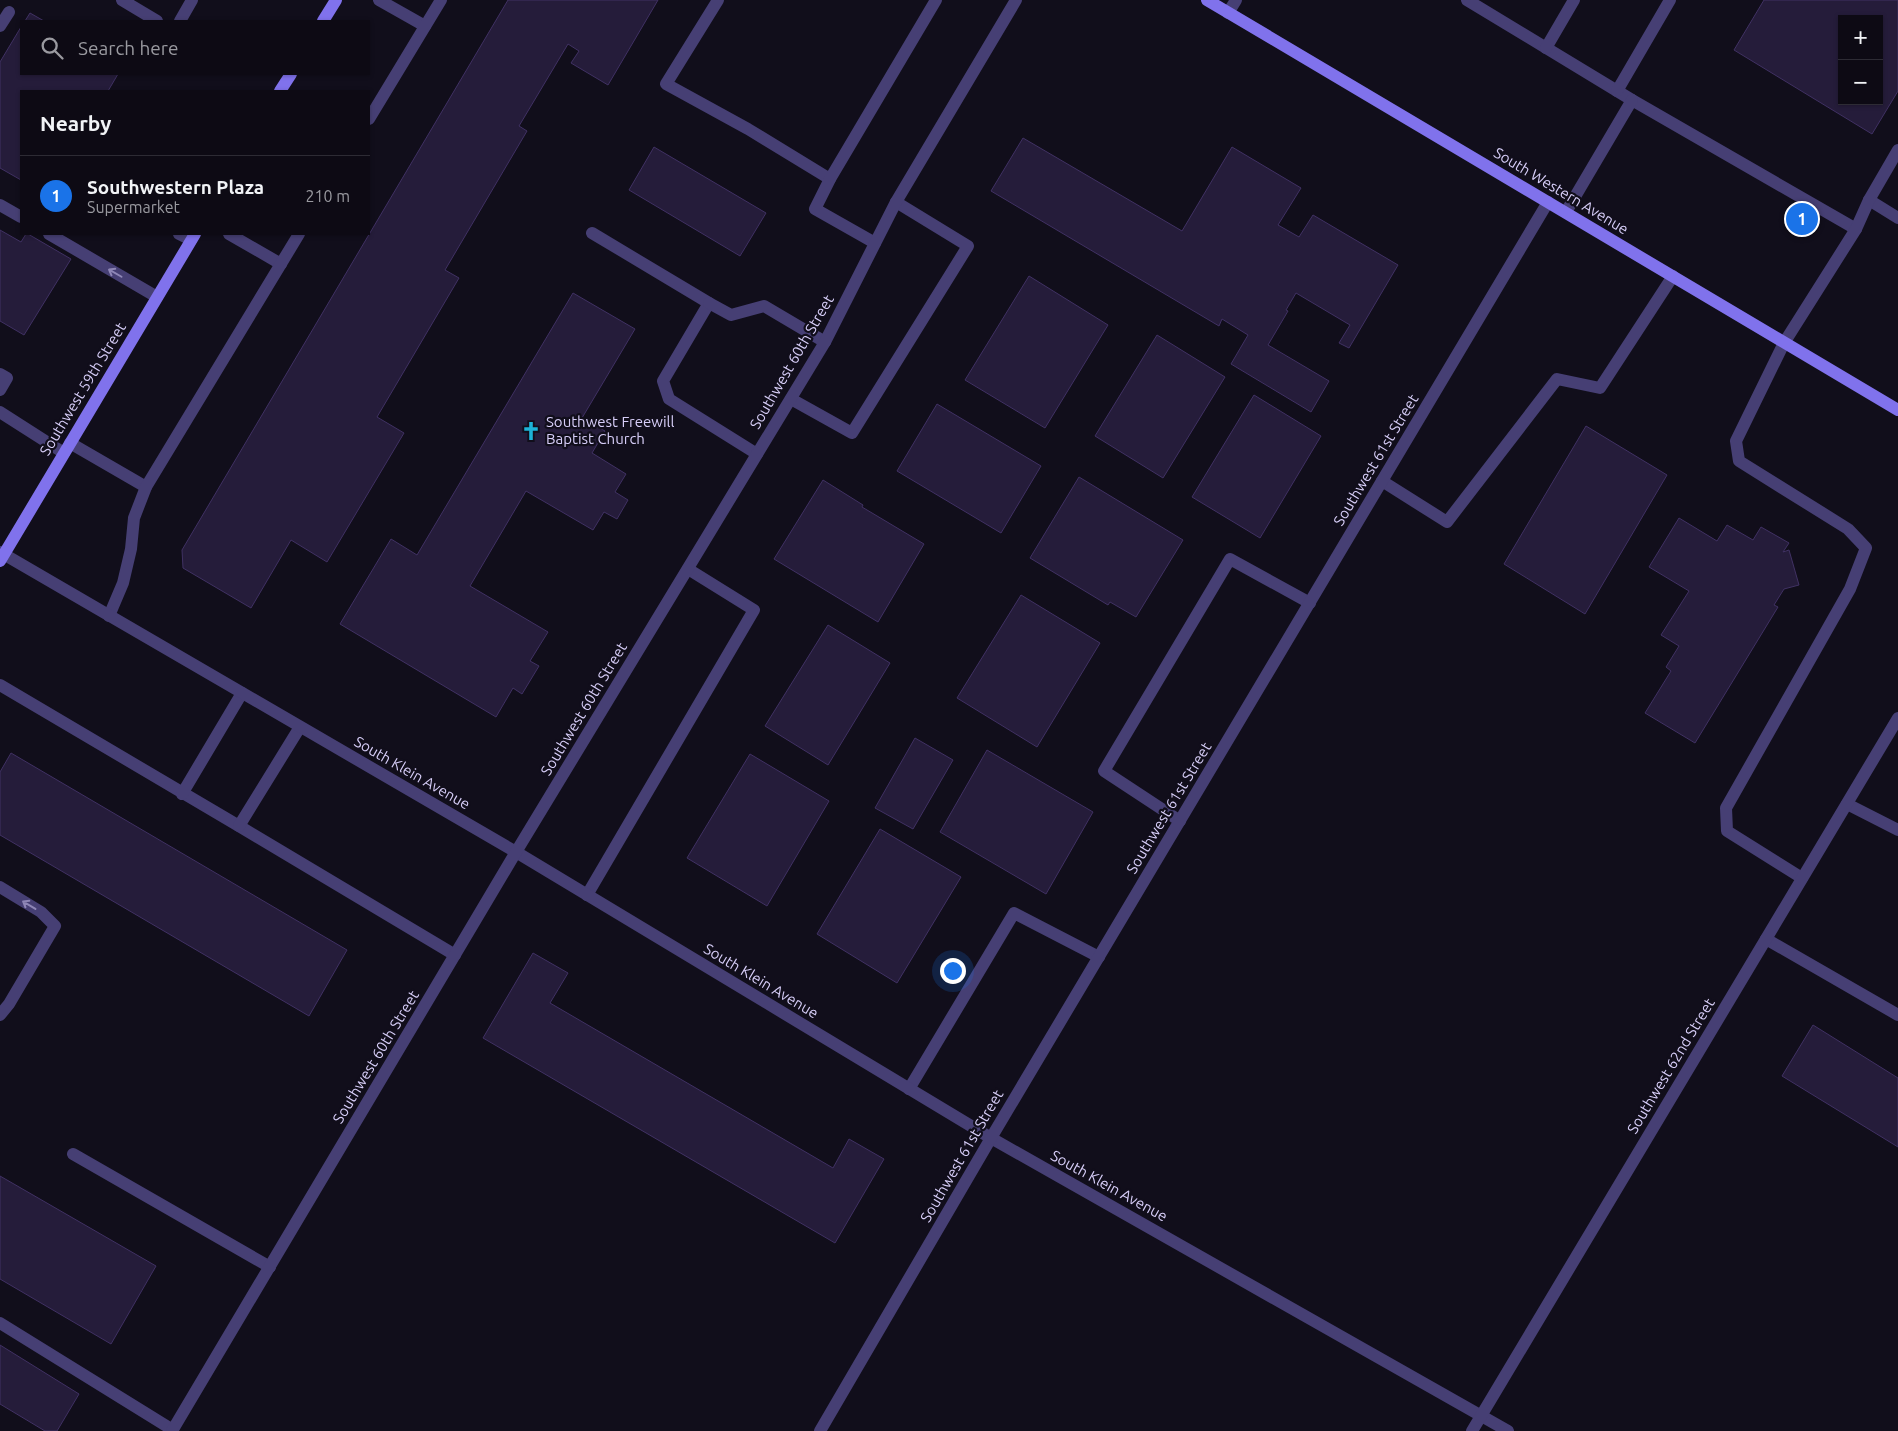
<!DOCTYPE html>
<html lang="en">
<head>
<meta charset="utf-8">
<style>
  :root { --surface:#0d0a14; --page:#1b1822; --text:#f1f3f6; --muted:#9a9aa0; --line:#2d2b34; --accent:#1a73e8 }
  body { margin:0; font-family:Ubuntu,sans-serif; background:var(--page); color:var(--text) }
  .controls { position:absolute; right:15px; top:15px; display:grid; overflow:hidden; border-radius:0px; box-shadow:0 1px 4px #0004 }
  .controls button { width:45px; height:45px; display:grid; place-items:center; padding:0; border:0; border-bottom:1px solid var(--line); background:var(--surface); color:var(--text); font:25px sans-serif }
  .you { position:absolute; left:952px; top:970px; width:18px; height:18px; margin:-12px; border:4px solid #fff; border-radius:50%; background:#1a73e8; box-shadow:0 0 0 8px #1a73e833 }
  .badge { display:grid; place-items:center; width:32px; height:32px; border-radius:50%; background:var(--accent); color:#fff; font-size:16px; font-weight:700 }
  .pin { position:absolute; translate:-50% -50%; border:2px solid #fff; box-shadow:0 1px 5px #0006 }
  .list { margin:0; padding:0; list-style:none }
  h2 { display:flex; justify-content:space-between; align-items:center; height:65px; margin:0; padding:0 20px; font-size:21px }
  h2 small { font-size:16px; font-weight:400; color:var(--muted) }
  .list li { display:grid; grid-template-columns:32px 1fr auto; gap:15px; align-items:center; box-sizing:border-box; height:80px; padding:0 20px; border-top:1px solid var(--line) }
  .list b { display:block; font-size:19px; white-space:nowrap }
  .list p { margin:0; font-size:16px; white-space:nowrap; color:var(--muted) }
  .list em { font-size:16px; font-style:normal; color:var(--muted) }
  .icon { flex:none; width:28px; height:28px; fill:none; stroke:currentColor; stroke-width:2; stroke-linecap:round; stroke-linejoin:round }
  .map { position:relative; flex:none; width:1898px; height:1431px; overflow:hidden }
  .search { position:absolute; background:var(--surface); box-shadow:0 1px 4px #0004; left:20px; top:20px; width:350px; height:55px; display:flex; align-items:center; gap:12px; box-sizing:border-box; padding:0 18px; border-radius:0px; color:var(--muted); font-size:19px }
  .panel { position:absolute; background:var(--surface); box-shadow:0 1px 4px #0004; left:20px; top:90px; width:350px; height:145px; border-radius:0px }
  .map>svg:first-child { display:block }
  .building { fill:#251c3a; stroke:#403163; fill-rule:evenodd }
  .lines { fill:none; stroke-linecap:round; stroke-linejoin:round }
  .lane { stroke:#463f74; stroke-width:12 }
  .street { stroke:#463f74; stroke-width:12 }
  .secondary { stroke:#8072ec; stroke-width:12 }
  .oneway { stroke:#8e86b6 }
  .labels { text-anchor:middle; stroke-width:4.5; stroke-linejoin:round; paint-order:stroke }
  .street-label { font-size:15px; fill:#d7cef8; stroke:#110e1b }
  .poi-label { font-size:15px; fill:#d7cef8; stroke:#110e1b; text-anchor:start }
</style>
</head>
<body>
<div class="map">
<svg width="1898" height="1431" viewBox="0 0 1898 1431">
  <rect width="100%" height="100%" fill="#110e1b"/>
  <g class="building">
    <path d="M508,0H658L608,85L571,63L579,51L568,44L519,126L527,131L445,270L459,278L377,417L404,433L327,562L291,540L251,608L183,568L182,550Z"/>
    <path d="M1764,0H1898V91L1872,134L1734,50ZM1842,19H1879V101H1842Z"/>
    <path d="M30,13L44,21H25Z"/>
    <path d="M21,27V74H118L108,91H21V180L0,168V62Z"/>
    <path d="M1023,138L1182,231L1232,147L1301,188L1278,225L1299,237L1313,215L1398,265L1349,348L1339,343L1350,325L1296,293L1286,310L1288,311L1268,345L1329,381L1311,412L1231,364L1248,335L1222,319L1219,326L991,191Z"/>
    <path d="M654,147L766,213L740,256L629,190Z"/>
    <path d="M0,230L21,242L26,234H28L71,259L24,335L0,321Z"/>
    <path d="M1029,276L1108,325L1045,428L965,380Z"/>
    <path d="M573,293L635,329L582,418L605,431L592,453L626,474L615,492L628,500L617,519L604,512L593,530L526,491L470,586L548,632L530,661L539,666L522,694L513,688L496,717L340,624L391,539L417,555Z"/>
    <path d="M1157,335L1225,377L1163,478L1095,436Z"/>
    <path d="M1254,395L1321,436L1260,538L1192,497Z"/>
    <path d="M937,404L1041,466L1001,533L897,471Z"/>
    <path d="M1586,426L1667,475L1585,614L1504,564Z"/>
    <path d="M1079,477L1183,540L1136,617L1110,602L1108,605L1030,558Z"/>
    <path d="M823,480L863,505L862,507L924,544L878,622L774,559Z"/>
    <path d="M1679,518L1717,541L1727,525L1753,540L1761,527L1789,543L1783,552L1789,550L1799,585L1784,589L1774,605L1778,607L1695,743L1645,713L1671,671L1666,667L1679,646L1661,635L1689,591L1649,567Z"/>
    <path d="M1021,595L1100,643L1037,747L957,698Z"/>
    <path d="M828,625L890,663L828,765L765,726Z"/>
    <path d="M915,738L953,760L913,829L875,808Z"/>
    <path d="M987,750L1093,812L1046,894L940,832Z"/>
    <path d="M11,753L347,950L309,1016L0,835V772Z"/>
    <path d="M750,754L829,801L767,906L687,858Z"/>
    <path d="M880,829L961,877L897,983L817,934Z"/>
    <path d="M533,953L568,973L550,1003L833,1168L849,1139L884,1159L835,1243L483,1038Z"/>
    <path d="M1813,1025L1898,1078V1147L1782,1076Z"/>
    <path d="M0,1176L156,1266L111,1344L0,1279Z"/>
    <path d="M0,1345L79,1394L57,1431H45L0,1404Z"/>
  </g>
  <g class="lines">
    <g class="lane">
      <path d="M122,0L157,21"/>
      <path d="M379,0L425,26"/>
      <path d="M718,0L666,84L748,129L830,179"/>
      <path d="M1467,0L1632,100L1856,229"/>
      <path d="M1228,13L1236,0"/>
      <path d="M180,21L192,0"/>
      <path d="M0,26L9,12"/>
      <path d="M1546,48L1574,0"/>
      <path d="M1617,91L1670,0"/>
      <path d="M369,119L441,0"/>
      <path d="M1869,200L1898,218"/>
      <path d="M0,205L21,217"/>
      <path d="M1566,212L1632,100"/>
      <path d="M592,233L709,303L663,381L669,399L757,454"/>
      <path d="M49,234L157,297"/>
      <path d="M179,234L191,240"/>
      <path d="M229,234L281,264"/>
      <path d="M875,243L815,209L830,179L936,0"/>
      <path d="M709,303L731,315L764,306L825,342"/>
      <path d="M0,374L7,378L0,390"/>
      <path d="M791,399L852,433L968,246L896,202"/>
      <path d="M0,412L64,453"/>
      <path d="M70,443L146,487"/>
      <path d="M1382,481L1447,522L1557,379L1600,388L1673,276"/>
      <path d="M109,616L123,583L131,549L134,518L146,487L299,234"/>
      <path d="M0,685L239,826L455,955"/>
      <path d="M182,794L242,693"/>
      <path d="M1847,804L1898,830"/>
      <path d="M1180,821L1104,771L1230,559L1310,603"/>
      <path d="M239,826L300,727"/>
      <path d="M1802,878L1727,831L1726,808L1850,589L1866,548L1848,529L1739,461L1736,441L1784,343L1856,229L1869,200L1898,150"/>
      <path d="M0,887L41,912L55,926L9,1004L0,1015"/>
      <path d="M587,895L754,610L688,569"/>
      <path d="M1766,939L1898,1015"/>
      <path d="M909,1089L1014,913L1099,957"/>
      <path d="M73,1154L270,1267"/>
      <path d="M0,1323L173,1430"/>
    </g>
    <g class="street">
      <path d="M0,552L516,852L991,1138L1508,1431"/>
      <path d="M172,1431L516,852L825,342L896,202L1016,0"/>
      <path d="M820,1431L991,1138L1548,202"/>
      <path d="M1472,1431L1898,718"/>
    </g>
    <g class="secondary">
      <path d="M1207,0L1898,410"/>
      <path d="M323,21L336,0"/>
      <path d="M280,91L291,74"/>
      <path d="M0,561L195,234"/>
    </g>
  </g>
  <defs><path id="oneway-shaft" d="M-6 0H5M1.5-3L5.5 0L1.5 3" fill="none" stroke-width="1.6" stroke-linecap="round" stroke-linejoin="round" transform="scale(1.25)"/></defs>
  <g class="oneway">
    <use href="#oneway-shaft" transform="translate(115 273) rotate(-150)"/>
    <use href="#oneway-shaft" transform="translate(29 905) rotate(-149)"/>
  </g>
  <defs>
    <g id="church-bare" transform="scale(1.5)"><path d="M-1.2-6h2.4v3.5h3.3v2.4h-3.3V6h-2.4V-.1h-3.3v-2.4h3.3Z" fill="#1db2d6" stroke="#110e1b" stroke-width="2.5" paint-order="stroke"/></g>
  </defs>
  <g fill-rule="evenodd">
    <use href="#church-bare" x="531" y="431"/>
  </g>
  <g class="labels">
    <g class="street-label">
      <text transform="translate(1561 191) rotate(31)" y="5">South Western Avenue</text>
      <text transform="translate(792 362) rotate(-60)" y="5">Southwest 60th Street</text>
      <text transform="translate(83 389) rotate(-59)" y="5">Southwest 59th Street</text>
      <text transform="translate(1376 460) rotate(-59)" y="5">Southwest 61st Street</text>
      <text transform="translate(584 709) rotate(-59)" y="5">Southwest 60th Street</text>
      <text transform="translate(412 773) rotate(30)" y="5">South Klein Avenue</text>
      <text transform="translate(1169 808) rotate(-59)" y="5">Southwest 61st Street</text>
      <text transform="translate(761 981) rotate(31)" y="5">South Klein Avenue</text>
      <text transform="translate(376 1057) rotate(-59)" y="5">Southwest 60th Street</text>
      <text transform="translate(1671 1066) rotate(-59)" y="5">Southwest 62nd Street</text>
      <text transform="translate(962 1156) rotate(-60)" y="5">Southwest 61st Street</text>
      <text transform="translate(1109 1186) rotate(29)" y="5">South Klein Avenue</text>
    </g>
    <g class="poi-label">
      <text x="546" y="427">Southwest Freewill<tspan x="546" dy="17">Baptist Church</tspan></text>
    </g>
  </g>
</svg>
<div class="controls">
<button>+</button>
<button>−</button>
</div>
<div class="you"></div>
<div class="pin badge" style="left:1802px;top:219px">1</div>
<div class="search"><svg class="icon" aria-label="search" viewBox="0 0 24 24"><circle cx="10" cy="10" r="6"/><path d="M15 15l6 6"/></svg>Search here</div>
<section class="panel">
<h2>Nearby<small></small></h2>
<ul class="list">
<li><span class="badge">1</span><div><b>Southwestern Plaza</b><p>Supermarket</p></div><em>210 m</em></li>
</ul>
</section>
</div>
</body>
</html>
